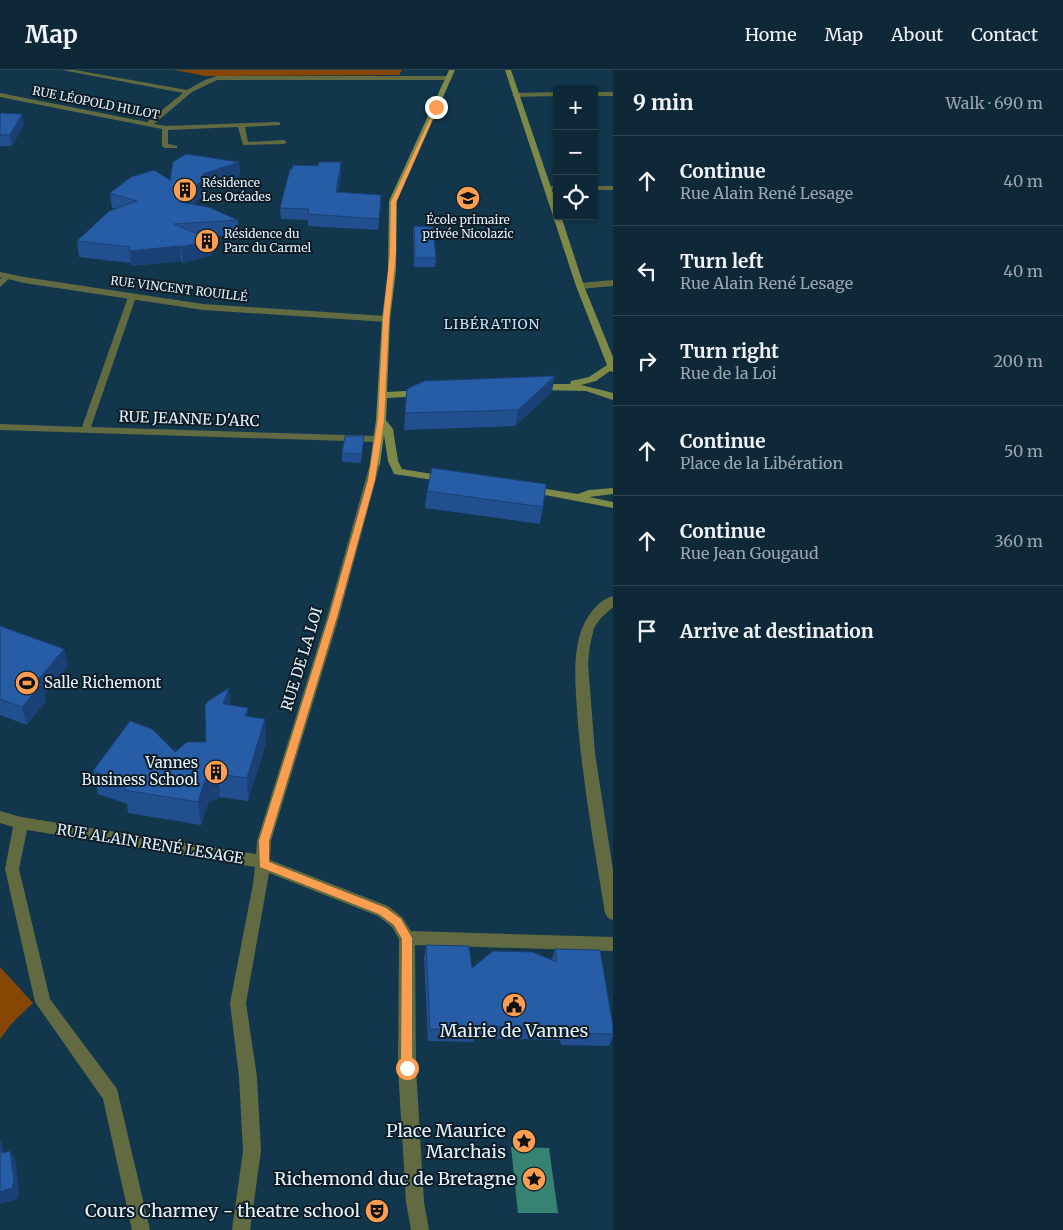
<!DOCTYPE html>
<html lang="en">
<head>
<meta charset="utf-8">
<style>
  :root { --surface:#0e2838; --page:#1c3443; --text:#f1f3f6; --muted:#9ba6ae; --line:#2e4453 }
  body { margin:0; font-family:Merriweather,serif; background:var(--page); color:var(--text) }
  .controls { position:absolute; right:15px; top:15px; display:grid; overflow:hidden; border-radius:5px; box-shadow:0 1px 4px #0004 }
  .controls button { width:45px; height:45px; display:grid; place-items:center; padding:0; border:0; border-bottom:1px solid var(--line); background:var(--surface); color:var(--text); font:25px sans-serif }
  .stop { position:absolute; width:15px; height:15px; margin:-11px; border:4px solid #fb9e51; border-radius:50%; background:#fff }
  .stop.end { background:#fb9e51; border-color:#fff; box-shadow:0 1px 5px #0008 }
  .list { margin:0; padding:0; list-style:none }
  h2 { display:flex; justify-content:space-between; align-items:center; height:65px; margin:0; padding:0 20px; font-size:21px }
  h2 small { font-size:16px; font-weight:400; color:var(--muted) }
  .list li { display:grid; grid-template-columns:32px 1fr auto; gap:15px; align-items:center; box-sizing:border-box; height:90px; padding:0 20px; border-top:1px solid var(--line) }
  .list b { display:block; font-size:19px; white-space:nowrap }
  .list p { margin:0; font-size:16px; white-space:nowrap; color:var(--muted) }
  .list em { font-size:16px; font-style:normal; color:var(--muted) }
  .icon { flex:none; width:28px; height:28px; fill:none; stroke:currentColor; stroke-width:2; stroke-linecap:round; stroke-linejoin:round }
  .map { position:relative; flex:none; width:613px; height:1160px; overflow:hidden }
  header { display:flex; align-items:center; gap:30px; box-sizing:border-box; height:70px; padding:0 25px; background:var(--surface); border-bottom:1px solid var(--line) }
  header strong { font-size:24px }
  nav { display:flex; gap:28px; margin-inline-start:auto; font-size:18px }
  main { display:flex }
  aside { flex:1; background:var(--surface) }
  .map>svg:first-child { display:block }
  .green { fill:#864704 }
  .water { fill:#368373 }
  .lines { fill:none; stroke-linecap:round; stroke-linejoin:round }
  .minor { fill:#626a42; fill-rule:evenodd }
  .tertiary { fill:#626a42; fill-rule:evenodd }
  .secondary { fill:#7d8948; fill-rule:evenodd }
  .wall { fill:#224f90 }
  .shaded-wall { fill:#1b4075 }
  .building { fill:#275ca7; stroke:#1b4075 }
  .route { fill:#fb9e51 }
  .labels { text-anchor:middle; stroke-width:4; stroke-linejoin:round; paint-order:stroke }
  .far-street-label { font-size:12px; fill:#e3f3fe; stroke:#0d1c25 }
  .far-poi-label { font-size:12px; fill:#e3f3fe; stroke:#0d1c25; text-anchor:start }
  .far-neighbourhood-label { font-size:14px; letter-spacing:1px; fill:#bbe3fe; stroke:#0d1c25 }
  .street-label { font-size:15px; fill:#e3f3fe; stroke:#0d1c25 }
  .poi-label { font-size:15px; fill:#e3f3fe; stroke:#0d1c25; text-anchor:start }
  .near-poi-label { font-size:18px; fill:#e3f3fe; stroke:#0d1c25; text-anchor:end }
</style>
</head>
<body>
<header>
<strong>Map</strong>
<nav><a>Home</a><a>Map</a><a>About</a><a>Contact</a></nav>
</header>
<main>
<div class="map">
<svg width="613" height="1160" viewBox="0 0 613 1160">
  <rect width="100%" height="100%" fill="#12364b"/>
  <g class="green">
    <path d="M174,0H402L399,5L206,6Z"/>
    <path d="M0,897L33,933L13,952L0,969Z"/>
  </g>
  <path class="water" d="M511,1077L549,1078L558,1143H518Z"/>
  <g class="lines">
    <g class="minor">
      <path d="M62,0H75L187,20L205,10L217,6H449L452,8L449,10H217L192,22L154,54L165,56L278,52L280,53V55L245,57L248,72L284,70L287,72L284,74L243,75L238,57L168,60V74L177,76V78H165L162,76V59L0,27V23L147,52L183,23Z"/>
      <path d="M557,22V26L515,27L512,25L515,23Z"/>
      <rect x="594" y="22" width="19" height="4"/>
      <path d="M557,115V119L547,120L543,118Z"/>
      <rect x="594" y="116" width="19" height="4"/>
      <path d="M5,204L12,206L0,217V209Z"/>
      <path d="M613,210V216L580,219L576,216L580,213Z"/>
      <path d="M132,224L136,227L91,357L377,366L382,369L377,372L0,360V354L82,357L128,227Z"/>
      <path d="M375,391L380,394L339,547L271,771L270,790L388,836L402,847L411,861L613,867V881L415,875L416,998L424,1132L429,1160H411L406,1132L398,998L399,869L392,857L378,846L269,803L246,933L257,1007L261,1081L250,1160H232L243,1081L239,1007L230,933L253,814L255,797L27,760L19,799L50,929L117,1019L150,1160H132L103,1029L35,932L5,799L13,757L0,753V741L21,747L256,784L257,771L327,547L370,394Z"/>
      <path d="M613,526V537L600,549L594,558L590,575L588,593L595,683L613,800V850L608,848L605,843C594,776 582,709 577,642C576,619 573,595 578,573C581,555 594,531 613,526Z"/>
    </g>
    <path class="tertiary" d="M0,202L24,207L203,234L386,246L390,249L386,252L203,240L24,213L0,207Z"/>
    <g class="secondary">
      <path d="M449,0H455L397,131L396,200L390,249L387,322L423,320L428,323L423,326L387,328L386,350L393,359L398,391L402,399L450,407L451,409L446,412L394,404L388,391L384,365L380,394L375,397L370,394L376,350L382,249L388,200L389,131Z"/>
      <path d="M505,0H511L557,135V146H561L584,216L613,287V302L610,301L596,311L581,315L613,323V330L586,321L538,320L533,317L538,314H570L571,311L589,307L607,295L576,216Z"/>
      <path d="M528,416L578,424L589,420L613,418V424L589,427L613,432V438L524,421L523,419Z"/>
    </g>
  </g>
  <g class="wall">
    <path d="M0,45L24,54L12,76H0Z"/>
    <path d="M239,92L240,106L203,119L202,126L193,135L238,150L239,165L204,167L211,170L212,185L183,193L181,191L131,196L130,193L79,187L77,171L116,139L112,138L110,123L170,110Z"/>
    <path d="M341,92V104L338,123L381,137L378,160L308,156V150L281,149L280,138L318,96Z"/>
    <path d="M414,156L436,188L435,197H414L413,164Z"/>
    <path d="M552,322L515,356L404,360L405,343Z"/>
    <path d="M363,375L361,393L342,392V383Z"/>
    <path d="M427,421L543,437L540,454L425,438Z"/>
    <path d="M0,556L64,579L68,596L44,625L46,631L27,655L0,645Z"/>
    <path d="M230,635L248,638V647L266,673L248,731L220,727L208,733L201,755L128,743L127,734L98,724L93,701L175,682L206,672Z"/>
    <path d="M426,875L472,898L552,890L555,879L613,956V967L609,976L561,975L560,970L474,968V972L428,971L424,888Z"/>
  </g>
  <g class="shaded-wall">
    <path d="M22,44L24,54L12,76L10,65Z"/>
    <path d="M239,92L240,106L203,119L202,126L181,147L180,132L203,104Z"/>
    <path d="M341,92V104L336,134V122Z"/>
    <path d="M381,125V137L378,160L379,149Z"/>
    <path d="M211,170L212,185L183,193L181,177Z"/>
    <path d="M180,176L181,191L131,196L129,181Z"/>
    <path d="M555,306L552,322L515,356L518,340Z"/>
    <path d="M64,579L68,596L44,625L46,631L27,655L22,637L36,612Z"/>
    <path d="M229,618L231,642L223,634Z"/>
    <path d="M248,638L249,661L245,646Z"/>
    <path d="M265,649L266,673L248,731L247,708Z"/>
    <path d="M218,704L220,727L208,733L201,755L198,732L205,710Z"/>
    <path d="M0,1068L7,1094L2,1083L0,1076Z"/>
    <path d="M10,1081L16,1092L19,1120L18,1129L0,1134V1122Z"/>
  </g>
  <g class="building">
    <path d="M1,43L22,44L10,65H0V45Z"/>
    <path d="M186,84L239,92L203,104L201,111L180,132L208,137L238,150L174,154L211,170L181,177L180,176L129,181L130,177L77,171L109,141L137,131L110,123L131,107L154,100L170,110L173,92Z"/>
    <path d="M319,92H341L336,122L381,125L379,149L308,144L309,139L280,138L290,99H292L293,95L318,96Z"/>
    <path d="M414,156L433,157L436,188H415Z"/>
    <path d="M555,306L518,340L405,343L407,319L424,311Z"/>
    <path d="M345,366H364L362,384L342,383Z"/>
    <path d="M432,398L546,414L543,437L427,421Z"/>
    <path d="M0,556L64,579L36,612L42,614L22,637L0,629Z"/>
    <path d="M229,618L223,634L248,638L245,646L265,649L247,708L218,704L205,710L198,732L124,720L127,713L93,701L130,651L152,659L175,682L187,672H206L205,636L208,631Z"/>
    <path d="M426,875L469,876L472,898L493,881L532,882L557,892L555,879L600,880L613,956V964L565,963L564,958L476,956V960L430,959Z"/>
    <path d="M0,1076L2,1083L10,1081L14,1109L12,1118L0,1122Z"/>
  </g>
  <path class="route" d="M436,36L438,37L396,132V183L389,249L384,350L375,410L337,547L269,771V792L386,838L401,849L412,868V998L411,1002L407,1003L403,1002L401,998L402,869L394,855L379,844L260,797L259,771L329,547L368,410L378,350L383,249L390,183L391,132Z"/>
  <defs>
    <g id="building-disc" transform="scale(1.25)"><circle r="9.5" fill="#fb9e51" stroke="#0d1c25"/><path d="M-4-6H4V6H1V3H-1V6H-4ZM-2.5-4.3h1.7v1.8h-1.7ZM.8-4.3h1.7v1.8H.8ZM-2.5-1h1.7V.8h-1.7ZM.8-1h1.7V.8H.8Z" fill="#111"/></g>
    <g id="school-disc" transform="scale(1.25)"><circle r="9.5" fill="#fb9e51" stroke="#0d1c25"/><path d="M0-5L7-2L0 1L-7-2ZM-4 1L0 2.5L4 1V4Q0 6-4 4Z" fill="#111"/></g>
    <g id="stadium-disc" transform="scale(1.25)"><circle r="9.5" fill="#fb9e51" stroke="#0d1c25"/><path d="M0-5a6.5 5 0 1 0 0 10a6.5 5 0 1 0 0-10ZM-3.5-1.8h7v3.6h-7Z" fill="#111"/></g>
    <g id="civic-disc" transform="scale(1.25)"><circle r="9.5" fill="#fb9e51" stroke="#0d1c25"/><path d="M-.6-6.5H3V-4.5H.6V-3L4-1V1h2V6H-6V1h2V-1L-.6-3ZM-1.2 2.5V6h2.4V2.5Z" fill="#111"/></g>
    <g id="sight-disc" transform="scale(1.25)"><circle r="9.5" fill="#fb9e51" stroke="#0d1c25"/><path d="M0-6L1.8-2.2L6-1.7L2.9 1.2L3.7 5.4L0 3.3L-3.7 5.4L-2.9 1.2L-6-1.7L-1.8-2.2Z" fill="#111"/></g>
    <g id="theatre-disc" transform="scale(1.25)"><circle r="9.5" fill="#fb9e51" stroke="#0d1c25"/><path d="M-5-5.5Q0-4 5-5.5V0Q5 5 0 6Q-5 5-5 0ZM-3.3-2.5H-1v1.5H-3.3ZM1-2.5H3.3v1.5H1ZM-2.8 1Q0 5.5 2.8 1Z" fill="#111"/></g>
  </defs>
  <g fill-rule="evenodd">
    <use href="#building-disc" x="185" y="120"/>
    <use href="#school-disc" x="468" y="128"/>
    <use href="#building-disc" x="207" y="171"/>
    <use href="#stadium-disc" x="27" y="613"/>
    <use href="#building-disc" x="216" y="702"/>
    <use href="#civic-disc" x="514" y="935"/>
    <use href="#sight-disc" x="524" y="1071"/>
    <use href="#sight-disc" x="534" y="1109"/>
    <use href="#theatre-disc" x="377" y="1141"/>
  </g>
  <g class="labels">
    <g class="far-street-label">
      <text transform="translate(96 33) rotate(11)" y="4">RUE LÉOPOLD HULOT</text>
      <text transform="translate(179 219) rotate(7)" y="4">RUE VINCENT ROUILLÉ</text>
    </g>
    <g class="far-poi-label">
      <text x="202" y="117">Résidence<tspan x="202" dy="14">Les Oréades</tspan></text>
      <text x="468" y="154" text-anchor="middle">École primaire<tspan x="468" dy="14">privée Nicolazic</tspan></text>
      <text x="224" y="168">Résidence du<tspan x="224" dy="14">Parc du Carmel</tspan></text>
    </g>
    <g class="far-neighbourhood-label">
      <text x="492" y="259">LIBÉRATION</text>
    </g>
    <g class="street-label">
      <text transform="translate(189 349) rotate(2)" y="5">RUE JEANNE D'ARC</text>
      <text transform="translate(302 589) rotate(-73)" y="5">RUE DE LA LOI</text>
      <text transform="translate(150 774) rotate(9)" y="5">RUE ALAIN RENÉ LESAGE</text>
    </g>
    <g class="poi-label">
      <text x="44" y="618">Salle Richemont</text>
      <text x="198" y="698" text-anchor="end">Vannes<tspan x="198" dy="17">Business School</tspan></text>
    </g>
    <g class="near-poi-label">
      <text x="514" y="967" text-anchor="middle">Mairie de Vannes</text>
      <text x="506" y="1067">Place Maurice<tspan x="506" dy="21">Marchais</tspan></text>
      <text x="516" y="1115">Richemond duc de Bretagne</text>
      <text x="360" y="1147">Cours Charmey - theatre school</text>
    </g>
  </g>
</svg>
<div class="controls">
<button>+</button>
<button>−</button>
<button><svg class="icon" aria-label="locate" viewBox="0 0 24 24"><circle cx="12" cy="12" r="6"/><path d="M12 2v4M12 18v4M2 12h4M18 12h4"/></svg></button>
</div>
<div class="stop" style="left:407px;top:998px"></div>
<div class="stop end" style="left:436px;top:37px"></div>
</div>
<aside>
<h2>9 min<small>Walk · 690 m</small></h2>
<ul class="list">
<li><svg class="icon" aria-label="ahead" viewBox="0 0 24 24"><path d="M12 20V5M6 11l6-6 6 6"/></svg><div><b>Continue</b><p>Rue Alain René Lesage</p></div><em>40 m</em></li>
<li><svg class="icon" aria-label="left" viewBox="0 0 24 24"><path d="M17 20v-9H6M10 6l-5 5 5 5"/></svg><div><b>Turn left</b><p>Rue Alain René Lesage</p></div><em>40 m</em></li>
<li><svg class="icon" aria-label="right" viewBox="0 0 24 24"><path d="M7 20v-9h11M14 6l5 5-5 5"/></svg><div><b>Turn right</b><p>Rue de la Loi</p></div><em>200 m</em></li>
<li><svg class="icon" aria-label="ahead" viewBox="0 0 24 24"><path d="M12 20V5M6 11l6-6 6 6"/></svg><div><b>Continue</b><p>Place de la Libération</p></div><em>50 m</em></li>
<li><svg class="icon" aria-label="ahead" viewBox="0 0 24 24"><path d="M12 20V5M6 11l6-6 6 6"/></svg><div><b>Continue</b><p>Rue Jean Gougaud</p></div><em>360 m</em></li>
<li><svg class="icon" aria-label="arrive" viewBox="0 0 24 24"><path d="M6 21V4h12l-3 4 3 4H6"/></svg><div><b>Arrive at destination</b></div></li>
</ul>
</aside>
</main>
</body>
</html>
